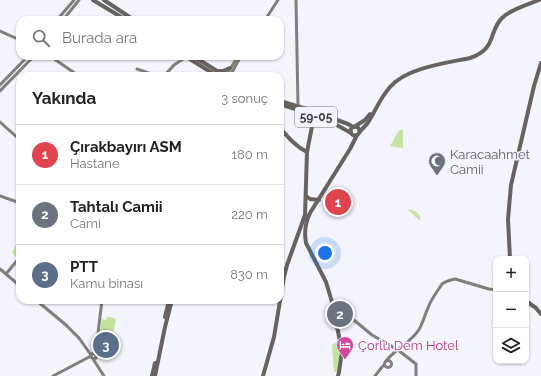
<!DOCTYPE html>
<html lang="tr">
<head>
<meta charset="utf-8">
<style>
  :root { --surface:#fff; --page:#f2f2f2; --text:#222; --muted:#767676; --line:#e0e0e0; --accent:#0b8043 }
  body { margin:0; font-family:Raleway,sans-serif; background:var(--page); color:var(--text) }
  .controls { position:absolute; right:12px; bottom:12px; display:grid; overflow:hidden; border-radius:8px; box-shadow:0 1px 3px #0004 }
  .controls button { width:36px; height:36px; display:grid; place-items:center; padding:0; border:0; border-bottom:1px solid var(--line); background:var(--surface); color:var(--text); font:20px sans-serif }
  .you { position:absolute; left:325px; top:253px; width:14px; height:14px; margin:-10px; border:3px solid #fff; border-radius:50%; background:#1a73e8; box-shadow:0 0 0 6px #1a73e833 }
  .badge { display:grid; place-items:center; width:26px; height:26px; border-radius:50%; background:var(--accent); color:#fff; font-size:13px; font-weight:700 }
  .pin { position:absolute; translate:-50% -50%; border:2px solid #fff; box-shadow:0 1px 4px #0006 }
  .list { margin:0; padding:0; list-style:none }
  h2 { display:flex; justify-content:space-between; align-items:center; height:52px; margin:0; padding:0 16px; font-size:17px }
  h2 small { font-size:13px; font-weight:400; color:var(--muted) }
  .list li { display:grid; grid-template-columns:26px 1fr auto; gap:12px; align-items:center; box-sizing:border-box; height:60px; padding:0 16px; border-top:1px solid var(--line) }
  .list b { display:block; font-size:15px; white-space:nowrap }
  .list p { margin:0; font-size:13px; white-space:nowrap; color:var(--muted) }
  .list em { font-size:13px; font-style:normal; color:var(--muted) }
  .icon { flex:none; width:22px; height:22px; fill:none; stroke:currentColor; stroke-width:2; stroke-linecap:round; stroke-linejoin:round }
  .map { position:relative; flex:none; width:541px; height:376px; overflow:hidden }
  .search { position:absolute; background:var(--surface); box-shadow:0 1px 3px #0004; left:16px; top:16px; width:268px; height:44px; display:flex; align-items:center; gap:10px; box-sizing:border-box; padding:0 14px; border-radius:12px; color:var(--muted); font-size:15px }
  .panel { position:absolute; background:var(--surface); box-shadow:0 1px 3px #0004; left:16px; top:72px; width:268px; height:232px; border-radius:12px }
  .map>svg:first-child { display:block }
  .park { fill:#c3e3a0 }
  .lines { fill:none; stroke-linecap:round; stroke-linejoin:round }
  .secondary { stroke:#827e7c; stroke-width:3 }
  .primary { stroke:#686360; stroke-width:4 }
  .labels { text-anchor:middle; stroke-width:3; stroke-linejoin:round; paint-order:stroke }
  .shield { fill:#f4f5fc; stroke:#727477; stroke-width:1 }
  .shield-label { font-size:12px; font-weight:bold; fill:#3b3c3e }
  .worship-label { font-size:13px; fill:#5b616d; stroke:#f4f5fc; text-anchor:start }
  .hotel-label { font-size:13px; fill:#b23c85; stroke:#f4f5fc; text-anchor:start }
</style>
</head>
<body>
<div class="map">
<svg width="541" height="376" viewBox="0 0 541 376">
  <rect width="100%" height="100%" fill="#f4f5fc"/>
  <g class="park">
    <path d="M400,130H403V148L390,146L398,132Z"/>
    <path d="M407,209C413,210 417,211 420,216V221Z"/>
    <path d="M20,237V254L17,258L13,254L12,252Z"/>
    <path d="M107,317L115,318L116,321L113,333L100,332L102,319L106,320Z"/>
    <path d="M339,341L340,351L338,372H334L332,345L335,343Z"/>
  </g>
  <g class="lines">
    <g class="secondary">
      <path d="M296,0L298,106"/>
      <path d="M57,20L74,0"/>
      <path d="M63,20L79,0"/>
      <path d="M265,20L278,0"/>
      <path d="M0,31L20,40"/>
      <path d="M50,56L79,76"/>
      <path d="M137,69L157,76"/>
      <path d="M164,76L174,65L186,57"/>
      <path d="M226,76L238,56"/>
      <path d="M230,76L241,56"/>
      <path d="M0,85L28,56"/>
      <path d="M0,91L34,56"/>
      <path d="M0,122L20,140"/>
      <path d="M0,196L20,203"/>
      <path d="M0,269L20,286"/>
      <path d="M6,274L20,257"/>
      <path d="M36,300L66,325L79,338L91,355"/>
      <path d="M332,302L372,335L398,350L416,364V376"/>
      <path d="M94,353L98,333L102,300"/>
      <path d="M93,359L96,358V356L95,354L93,353L91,355V357L93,359L104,376"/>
      <circle cx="388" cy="364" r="3.5"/>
      <path d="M386,361C395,349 410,343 418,331C423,324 424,316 428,308C431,299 437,292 442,284C446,281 450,280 455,279L489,289L496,290"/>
      <path d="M53,376L91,356"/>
      <path d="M375,376L382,367L384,365"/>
    </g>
    <g class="primary">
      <path d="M93,0L126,20"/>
      <path d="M104,0L134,20"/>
      <path d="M185,56L217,76"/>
      <path d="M193,56L225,76"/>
      <path d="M218,71H223L230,68"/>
      <path d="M280,101L310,110L348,124L353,127"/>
      <path d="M280,104L304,112L335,124L351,133"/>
      <circle cx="355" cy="131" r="4.5"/>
      <path d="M354,127L365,120L370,114"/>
      <path d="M359,133C361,130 364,127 367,124C375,112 380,98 390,87C406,68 446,63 470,58C497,49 488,32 502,18C511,9 527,5 539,0"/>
      <path d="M307,152L314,116"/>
      <path d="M306,196L310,199L319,200"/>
      <path d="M510,259L508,219L511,185L534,86L541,63"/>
      <path d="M526,301L536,308L541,314"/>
      <path d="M165,317L169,300"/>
      <path d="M152,376L155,363"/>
      <path d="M155,376L165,327L172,300"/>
      <path d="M263,376L274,337L284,277L287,265L305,215L307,152C296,147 288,137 280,128"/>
      <path d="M338,376L339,372L342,351L332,302L326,282L306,243C304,232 305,223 310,213L350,149L357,135"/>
    </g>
  </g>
  <defs>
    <g id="mosque-pin" transform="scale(0.9)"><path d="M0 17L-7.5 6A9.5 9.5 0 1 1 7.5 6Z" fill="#6b7280" stroke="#f4f5fc"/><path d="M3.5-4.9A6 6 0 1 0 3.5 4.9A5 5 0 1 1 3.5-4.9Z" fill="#fff"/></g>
    <g id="hotel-pin" transform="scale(0.9)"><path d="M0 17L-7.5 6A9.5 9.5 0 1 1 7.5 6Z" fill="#d1479c" stroke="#f4f5fc"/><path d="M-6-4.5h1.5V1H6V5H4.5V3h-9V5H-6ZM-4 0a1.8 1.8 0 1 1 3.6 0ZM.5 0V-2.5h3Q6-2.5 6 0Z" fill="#fff"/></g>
  </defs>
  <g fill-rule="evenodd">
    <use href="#mosque-pin" x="437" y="161"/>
    <use href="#hotel-pin" x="345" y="345"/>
  </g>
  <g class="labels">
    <rect class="shield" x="295" y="107" width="42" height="20" rx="3"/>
    <g class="shield-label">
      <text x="316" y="121">59-05</text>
    </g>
    <g class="worship-label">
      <text x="450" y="159">Karacaahmet<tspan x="450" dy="15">Camii</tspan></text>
    </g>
    <g class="hotel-label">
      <text x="358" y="350">Çorlu Dem Hotel</text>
    </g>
  </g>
</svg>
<div class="controls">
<button>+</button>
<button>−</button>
<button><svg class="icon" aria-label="layers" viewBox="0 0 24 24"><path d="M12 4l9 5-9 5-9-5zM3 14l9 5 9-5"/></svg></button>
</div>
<div class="you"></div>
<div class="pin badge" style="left:338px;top:202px;background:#e0444e">1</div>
<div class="pin badge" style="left:340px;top:314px;background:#6b7280">2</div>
<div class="pin badge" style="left:106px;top:345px;background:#5c6f8a">3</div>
<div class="search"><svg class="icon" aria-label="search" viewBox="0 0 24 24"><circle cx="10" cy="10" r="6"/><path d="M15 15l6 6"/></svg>Burada ara</div>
<section class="panel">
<h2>Yakında<small>3 sonuç</small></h2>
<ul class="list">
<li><span class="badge" style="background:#e0444e">1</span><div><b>Çırakbayırı ASM</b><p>Hastane</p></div><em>180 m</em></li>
<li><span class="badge" style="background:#6b7280">2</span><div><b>Tahtalı Camii</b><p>Cami</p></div><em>220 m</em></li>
<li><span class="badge" style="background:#5c6f8a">3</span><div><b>PTT</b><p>Kamu binası</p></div><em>830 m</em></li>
</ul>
</section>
</div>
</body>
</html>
